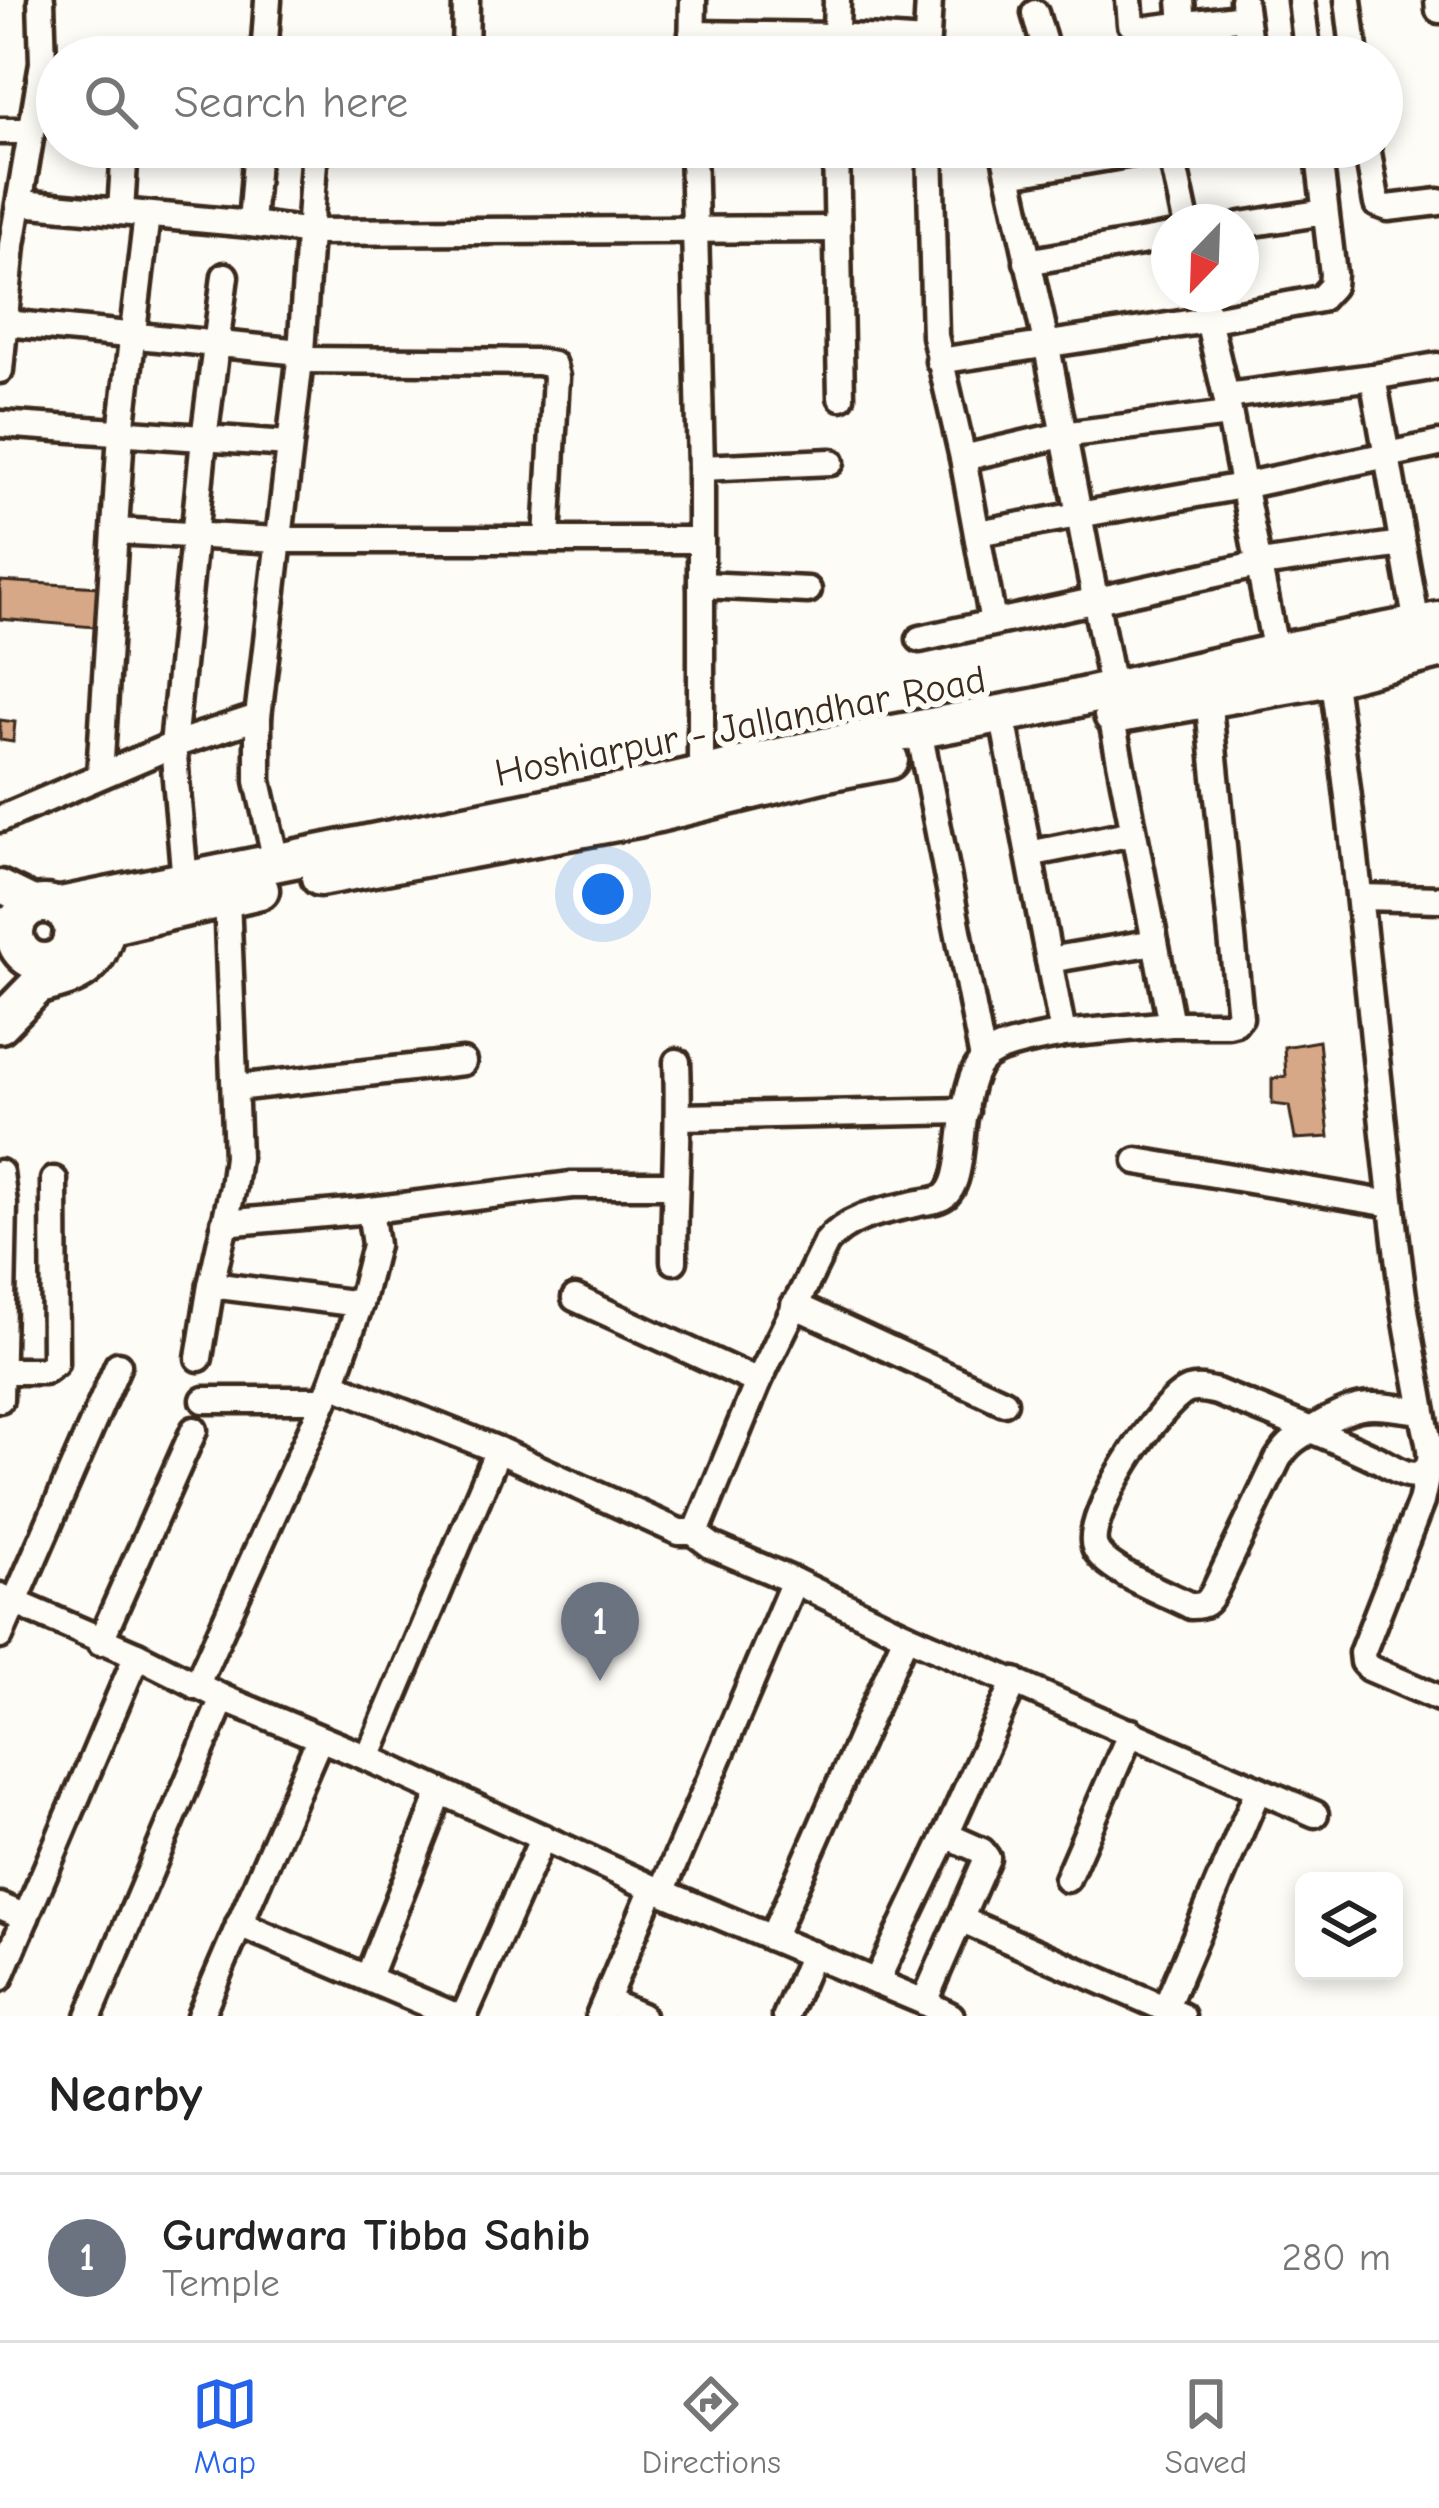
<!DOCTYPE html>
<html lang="en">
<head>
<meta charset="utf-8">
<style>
  :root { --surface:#fff; --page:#f2f2f2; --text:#222; --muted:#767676; --line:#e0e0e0; --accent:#2563eb }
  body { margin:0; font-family:"Comic Neue",sans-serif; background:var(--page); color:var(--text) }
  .controls { position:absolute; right:36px; bottom:36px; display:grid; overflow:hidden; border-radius:18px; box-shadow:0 6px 18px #0003 }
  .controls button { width:108px; height:108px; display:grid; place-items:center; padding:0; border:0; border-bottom:3px solid var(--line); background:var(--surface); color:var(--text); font:60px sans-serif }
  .compass { position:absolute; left:1151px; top:204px; width:108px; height:108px; border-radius:50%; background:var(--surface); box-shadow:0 6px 18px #0003; rotate:203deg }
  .you { position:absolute; left:603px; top:894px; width:42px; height:42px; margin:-30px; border:9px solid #fff; border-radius:50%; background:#1a73e8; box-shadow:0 0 0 18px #1a73e833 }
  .badge { display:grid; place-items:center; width:78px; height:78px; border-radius:50%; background:var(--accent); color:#fff; font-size:39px; font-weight:700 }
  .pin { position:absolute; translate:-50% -99px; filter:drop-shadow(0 3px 6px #0008) }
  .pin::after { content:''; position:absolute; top:63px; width:42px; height:36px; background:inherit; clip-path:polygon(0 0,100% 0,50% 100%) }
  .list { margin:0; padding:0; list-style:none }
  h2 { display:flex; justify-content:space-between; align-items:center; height:156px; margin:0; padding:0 48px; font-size:51px }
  h2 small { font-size:39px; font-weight:400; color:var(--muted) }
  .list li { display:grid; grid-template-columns:78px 1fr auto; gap:36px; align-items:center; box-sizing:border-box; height:168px; padding:0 48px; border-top:3px solid var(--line) }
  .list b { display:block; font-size:45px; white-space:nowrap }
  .list p { margin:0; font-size:39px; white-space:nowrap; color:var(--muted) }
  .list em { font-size:39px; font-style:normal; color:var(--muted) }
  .icon { flex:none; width:66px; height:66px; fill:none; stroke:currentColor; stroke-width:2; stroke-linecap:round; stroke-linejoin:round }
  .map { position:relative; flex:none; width:1439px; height:2016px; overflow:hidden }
  .search { position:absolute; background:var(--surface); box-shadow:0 6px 18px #0003; left:36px; right:36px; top:36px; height:132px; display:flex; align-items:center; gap:30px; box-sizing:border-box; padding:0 42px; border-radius:66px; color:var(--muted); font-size:45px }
  .sheet { height:324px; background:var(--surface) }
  nav { display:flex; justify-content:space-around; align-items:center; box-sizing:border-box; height:168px; border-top:3px solid var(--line); background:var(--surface); font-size:33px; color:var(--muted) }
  nav a { display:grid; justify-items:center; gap:6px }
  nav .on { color:var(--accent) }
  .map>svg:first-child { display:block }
  .building { fill:#d6a887; stroke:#3b2a1e; stroke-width:3 }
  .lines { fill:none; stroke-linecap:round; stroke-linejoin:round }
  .minor-casing { stroke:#3b2a1e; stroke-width:33 }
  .major-casing { stroke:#3b2a1e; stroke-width:39 }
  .highway-casing { stroke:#3b2a1e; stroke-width:45 }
  .minor { stroke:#fdfcf7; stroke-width:24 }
  .major { stroke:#fdfcf7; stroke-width:30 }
  .highway { stroke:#fdfcf7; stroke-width:36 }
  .labels { text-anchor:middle; stroke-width:12; stroke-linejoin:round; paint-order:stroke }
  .street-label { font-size:39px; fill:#3b2a1e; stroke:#fdfcf7 }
</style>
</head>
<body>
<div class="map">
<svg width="1439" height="2016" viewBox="0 0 1439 2016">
  <rect width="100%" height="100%" fill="#fdfcf7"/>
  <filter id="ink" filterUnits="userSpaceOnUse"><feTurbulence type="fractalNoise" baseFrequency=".00833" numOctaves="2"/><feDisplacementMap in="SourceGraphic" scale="24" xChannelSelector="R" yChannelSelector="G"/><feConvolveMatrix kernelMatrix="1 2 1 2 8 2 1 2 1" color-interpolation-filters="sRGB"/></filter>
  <g filter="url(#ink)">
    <g class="building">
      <path d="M0,581L99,587L94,627L0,619Z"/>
      <path d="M0,720L15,722L13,742L0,740Z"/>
      <path d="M1319,1041L1329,1137L1295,1139L1289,1106L1272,1104V1079L1286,1076L1284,1047Z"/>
    </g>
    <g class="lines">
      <g class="minor-casing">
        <g id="minor">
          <path d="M1129,0L1131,24L1139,30L1244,17"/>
          <path d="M1181,0L1183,25"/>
          <path d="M1243,0L1251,57"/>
          <path d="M1301,0L1308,57"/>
          <path d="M1348,0L1355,57"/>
          <path d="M1438,0L1439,10"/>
          <path d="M1035,13L1048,57"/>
          <path d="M1150,30L1155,57"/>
          <path d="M692,34L835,36L926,42"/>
          <path d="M926,55L929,0"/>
          <path d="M264,57L268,0"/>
          <path d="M465,57L466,0"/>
          <path d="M692,57L693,0"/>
          <path d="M835,57L837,0"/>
          <path d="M0,131H32"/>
          <path d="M693,147L701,468V776"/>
          <path d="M836,147L841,397"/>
          <path d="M930,147L935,336L963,458L993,622"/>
          <path d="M1003,147L1047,347L1113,692"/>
          <path d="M1170,147L1186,222"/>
          <path d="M1367,147L1377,204L1388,208L1439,202"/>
          <path d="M1010,174L1168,147"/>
          <path d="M21,203L251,224L311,232L837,229"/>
          <path d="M121,211L125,147"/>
          <path d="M251,224L257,147"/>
          <path d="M1241,225L1325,212"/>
          <path d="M1027,262L1169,237"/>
          <path d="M1202,294L1226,396L1276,653"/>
          <path d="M5,323L301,352"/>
          <path d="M300,360L538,362L553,365L556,377L547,539"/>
          <path d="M939,361L1207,320L1320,299L1332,286L1333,274L1318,147"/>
          <path d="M0,370L12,245L43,63L41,0"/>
          <path d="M1373,377L1417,625"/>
          <path d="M1226,396L1373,377L1437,366"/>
          <path d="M0,424L289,444"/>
          <path d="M963,458L1062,435L1228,414"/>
          <path d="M701,468L831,462"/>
          <path d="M116,531L278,540H701"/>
          <path d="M977,533L1242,486L1439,444"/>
          <path d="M701,585L808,590"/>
          <path d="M920,639L1261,564L1402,544"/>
          <path d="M1330,662C1361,870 1375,1080 1402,1289C1408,1334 1418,1379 1425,1424C1427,1435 1432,1450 1430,1461C1429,1467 1426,1472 1419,1474C1407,1478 1389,1465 1377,1459C1325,1434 1271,1414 1217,1392C1208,1390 1199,1387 1189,1390C1161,1399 1083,1518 1095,1547C1103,1570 1168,1594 1191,1606C1205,1606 1208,1603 1215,1590L1278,1459C1288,1443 1298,1437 1314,1428C1362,1399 1369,1405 1423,1411"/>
          <path d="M1111,715L1171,1024"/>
          <path d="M919,730L983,1059"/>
          <path d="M100,775L121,432L147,215"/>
          <path d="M0,819L173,745L258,717"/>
          <path d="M1029,854L1133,833"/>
          <path d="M276,861L258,781V717L301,352L315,147"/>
          <path d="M185,881L173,745L204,439L225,276"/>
          <path d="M227,897L237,1157L233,1187L211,1285L360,1304L332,1384L498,1450L368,1758L653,1888L599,2016"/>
          <path d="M1361,897L1439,899"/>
          <path d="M1049,960L1155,942"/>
          <path d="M1063,1034L1171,1024H1228L1236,1022L1240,1017L1208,697"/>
          <path d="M236,1088L463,1062"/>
          <path d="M679,1117L966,1111"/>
          <path d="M1137,1161L1391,1204"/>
          <path d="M0,1173L4,1204L0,1399"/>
          <path d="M224,1223L370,1210L572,1185H675"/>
          <path d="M674,1261C674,1194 680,1128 677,1062"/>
          <path d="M575,1298L758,1382"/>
          <path d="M360,1304L375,1245L370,1210"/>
          <path d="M794,1305L1004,1402"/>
          <path d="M199,1358L211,1285"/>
          <path d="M2,1371H44L55,1363L54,1180"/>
          <path d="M204,1400H324"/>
          <path d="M498,1450L679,1532H693L698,1528L758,1382L826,1243C849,1215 885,1211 919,1203C929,1201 939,1201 946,1195C955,1186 957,1172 959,1160C963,1135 964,1078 983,1060C997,1044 1042,1039 1063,1034L1006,734"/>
          <path d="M1429,1465L1421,1502L1362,1653L1363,1662L1369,1668L1439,1698"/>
          <path d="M693,1532L712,1546L794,1581L906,1635L1315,1814"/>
          <path d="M0,1596L137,1655L223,1698L368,1758"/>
          <path d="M0,1636L118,1365"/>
          <path d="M100,1642L194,1430"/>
          <path d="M196,1686L332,1384"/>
          <path d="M946,1835L1015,1681"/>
          <path d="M1067,1879L1131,1732"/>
          <path d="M653,1888L924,2002L951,2016"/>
          <path d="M662,1892L794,1581"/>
          <path d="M0,1906L26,1917"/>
          <path d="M960,1919L1182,2016"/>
          <path d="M239,1924L456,2016"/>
          <path d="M772,1938L906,1635"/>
          <path d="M368,1977L440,1793"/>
          <path d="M0,1978L137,1655"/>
          <path d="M876,1982L946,1835L982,1851L987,1858L924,2002"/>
          <path d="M606,2001L641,2016"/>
          <path d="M1165,2009L1258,1790"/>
          <path d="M89,2016L223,1698"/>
          <path d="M200,2016L319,1740"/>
          <path d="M464,2016L543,1837"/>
          <path d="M786,2016L812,1954"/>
        </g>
      </g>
      <g class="major-casing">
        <g id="major">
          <path d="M0,886L39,905"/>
          <path d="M0,924L18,921"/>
        </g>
      </g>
      <g class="highway-casing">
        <g id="highway">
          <path d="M1113,715L1332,677L1439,650"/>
          <path d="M320,877L638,818L822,773L889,760"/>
          <circle cx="44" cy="933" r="29"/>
          <path d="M56,907L639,789L824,747L1038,707L1276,653L1439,621"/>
          <path d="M72,937L107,926L260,890"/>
          <path d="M39,985C81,975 96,969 107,926"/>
          <path d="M0,1024L38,985L52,967"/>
        </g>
      </g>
      <use href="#minor" class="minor"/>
      <use href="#major" class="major"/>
      <use href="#highway" class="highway"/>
    </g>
  </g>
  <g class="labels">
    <g class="street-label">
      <text transform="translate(740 725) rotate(-11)" y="14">Hoshiarpur - Jallandhar Road</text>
    </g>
  </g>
</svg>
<div class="controls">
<button><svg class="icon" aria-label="layers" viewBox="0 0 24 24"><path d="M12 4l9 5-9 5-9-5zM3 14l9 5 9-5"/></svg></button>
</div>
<svg class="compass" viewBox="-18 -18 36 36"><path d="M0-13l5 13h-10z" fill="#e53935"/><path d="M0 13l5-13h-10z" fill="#767676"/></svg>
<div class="you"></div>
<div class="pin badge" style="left:600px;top:1681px;background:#6b7280">1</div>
<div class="search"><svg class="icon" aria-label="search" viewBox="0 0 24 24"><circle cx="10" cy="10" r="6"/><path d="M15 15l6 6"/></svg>Search here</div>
</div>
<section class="sheet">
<h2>Nearby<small></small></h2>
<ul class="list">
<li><span class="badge" style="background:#6b7280">1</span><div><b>Gurdwara Tibba Sahib</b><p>Temple</p></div><em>280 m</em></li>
</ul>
</section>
<nav>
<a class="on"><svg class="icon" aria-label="map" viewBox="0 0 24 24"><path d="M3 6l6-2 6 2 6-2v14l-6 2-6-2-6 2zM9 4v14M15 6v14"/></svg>Map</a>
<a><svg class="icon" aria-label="directions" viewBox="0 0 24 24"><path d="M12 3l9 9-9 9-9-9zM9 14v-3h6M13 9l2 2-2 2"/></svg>Directions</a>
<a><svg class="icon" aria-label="saved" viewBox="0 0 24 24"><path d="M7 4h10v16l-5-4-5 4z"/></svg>Saved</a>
</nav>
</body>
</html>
